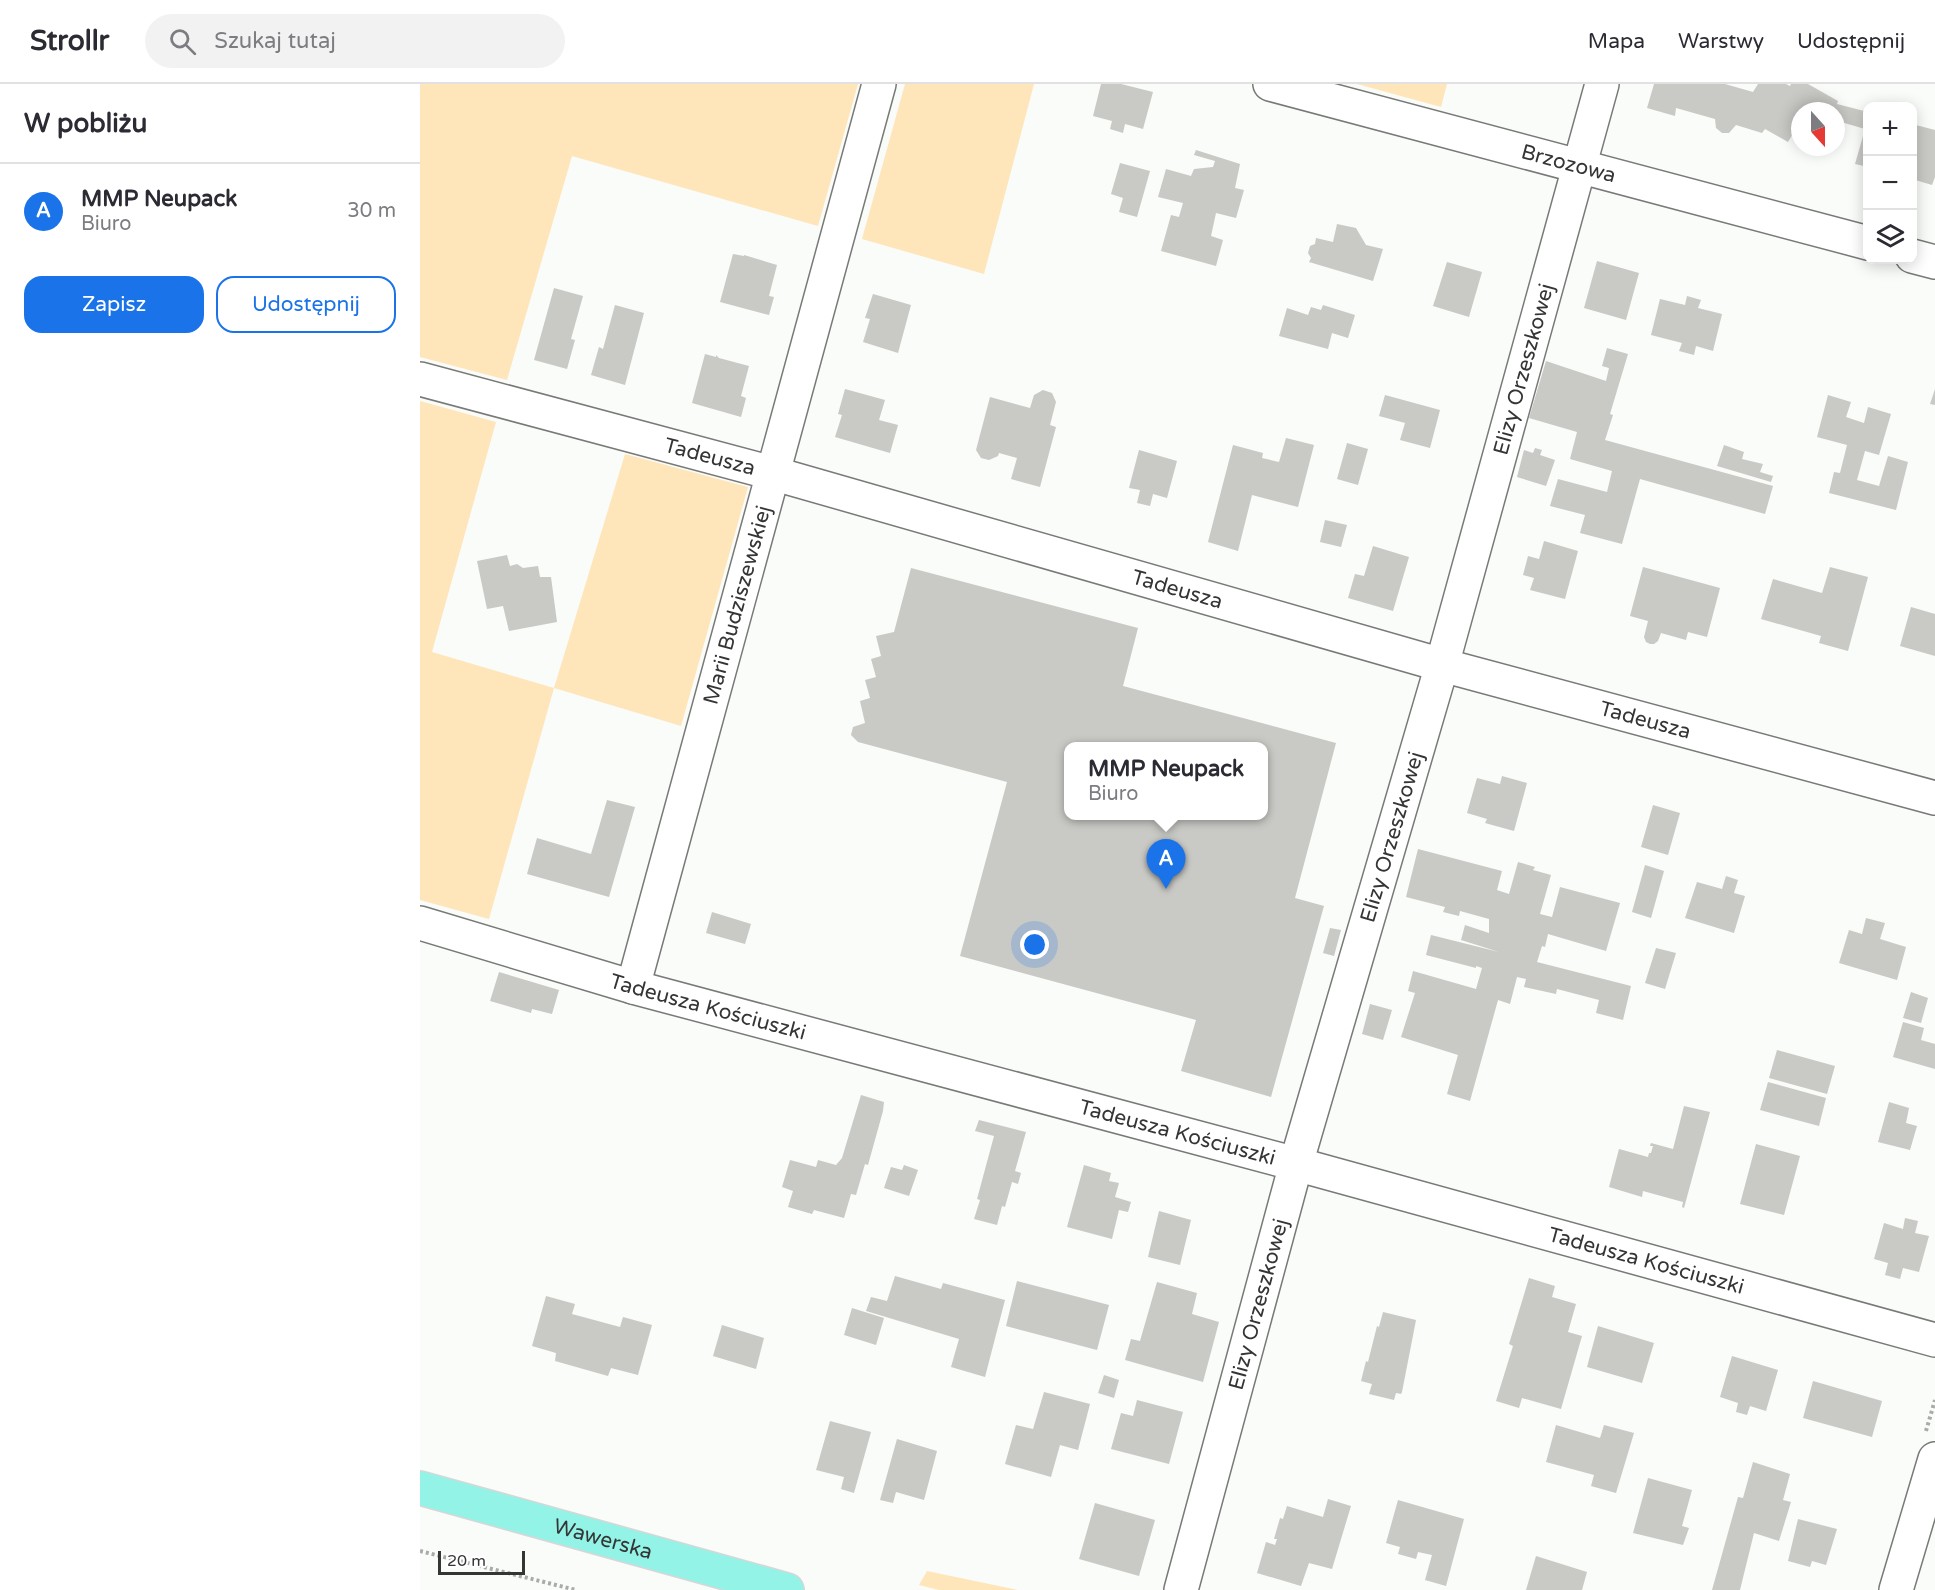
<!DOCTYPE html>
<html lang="pl">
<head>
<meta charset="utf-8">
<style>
  :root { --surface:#fff; --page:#f2f2f3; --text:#2b2b33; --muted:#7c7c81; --line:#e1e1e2; --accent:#1a73e8 }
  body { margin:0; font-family:"Varela Round",sans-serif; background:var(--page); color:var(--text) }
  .controls { position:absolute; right:18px; top:18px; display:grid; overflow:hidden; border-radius:12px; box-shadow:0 3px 15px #0003 }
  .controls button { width:54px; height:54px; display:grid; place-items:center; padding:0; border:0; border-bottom:2px solid var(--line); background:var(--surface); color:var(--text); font:30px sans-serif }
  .compass { position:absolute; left:1371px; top:18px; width:54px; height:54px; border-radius:50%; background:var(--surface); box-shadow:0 3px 15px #0003; rotate:159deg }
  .scale { position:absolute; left:18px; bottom:15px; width:87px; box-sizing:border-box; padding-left:6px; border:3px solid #343534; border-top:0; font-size:16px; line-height:21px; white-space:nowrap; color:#343534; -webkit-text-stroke:4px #fff; paint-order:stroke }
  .you { position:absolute; left:615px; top:861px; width:21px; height:21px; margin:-15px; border:4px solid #fff; border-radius:50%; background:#1a73e8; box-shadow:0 0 0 9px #1a73e833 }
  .badge { display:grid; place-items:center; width:39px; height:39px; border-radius:50%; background:var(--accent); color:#fff; font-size:20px; font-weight:700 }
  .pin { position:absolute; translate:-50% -50px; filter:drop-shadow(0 2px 3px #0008) }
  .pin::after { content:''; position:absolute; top:32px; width:21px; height:18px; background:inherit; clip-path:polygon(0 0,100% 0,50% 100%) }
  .popup { position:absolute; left:644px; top:658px; width:204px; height:78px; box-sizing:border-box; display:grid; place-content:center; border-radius:12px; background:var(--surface); filter:drop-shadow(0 2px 4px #0005); font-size:20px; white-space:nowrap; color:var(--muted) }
  .popup b { font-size:22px; color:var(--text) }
  .popup::after { content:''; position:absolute; left:50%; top:100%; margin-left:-12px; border:12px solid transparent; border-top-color:var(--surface) }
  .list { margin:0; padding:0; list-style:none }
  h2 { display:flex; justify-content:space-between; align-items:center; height:78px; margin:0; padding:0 24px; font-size:26px }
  h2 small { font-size:20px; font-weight:400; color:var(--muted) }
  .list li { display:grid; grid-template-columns:39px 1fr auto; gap:18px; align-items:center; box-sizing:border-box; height:96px; padding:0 24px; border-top:2px solid var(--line) }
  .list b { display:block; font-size:22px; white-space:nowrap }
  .list p { margin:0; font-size:20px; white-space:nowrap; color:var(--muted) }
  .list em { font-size:20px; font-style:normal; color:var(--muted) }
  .actions { display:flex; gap:12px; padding:18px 24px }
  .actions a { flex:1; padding:14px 0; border:2px solid var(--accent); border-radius:18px; text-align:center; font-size:21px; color:var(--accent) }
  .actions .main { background:var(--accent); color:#fff }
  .icon { flex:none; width:33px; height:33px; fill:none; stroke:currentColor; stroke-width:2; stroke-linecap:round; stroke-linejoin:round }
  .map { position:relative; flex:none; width:1515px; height:1506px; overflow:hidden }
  header { display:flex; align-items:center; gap:36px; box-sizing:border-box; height:84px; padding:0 30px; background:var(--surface); border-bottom:2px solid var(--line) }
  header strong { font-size:28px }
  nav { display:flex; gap:33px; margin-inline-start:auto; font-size:21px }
  .search { width:420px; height:54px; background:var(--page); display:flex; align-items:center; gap:15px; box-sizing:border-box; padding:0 21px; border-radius:33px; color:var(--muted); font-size:22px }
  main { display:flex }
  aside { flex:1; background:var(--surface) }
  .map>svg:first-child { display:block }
  .green { fill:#ffe5ba }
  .building { fill:#c9c9c6; fill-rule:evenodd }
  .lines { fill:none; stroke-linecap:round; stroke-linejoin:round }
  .minor-casing { stroke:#777a77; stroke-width:36 }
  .major-casing { stroke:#d6d7d6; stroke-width:36 }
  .path { stroke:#a9aba9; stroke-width:4; stroke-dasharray:3 3; stroke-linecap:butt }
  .minor { stroke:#fff; stroke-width:33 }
  .major { stroke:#93f3e7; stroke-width:33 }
  .labels { text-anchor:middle; stroke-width:4.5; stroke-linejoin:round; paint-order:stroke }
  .street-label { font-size:21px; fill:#343534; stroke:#fff }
</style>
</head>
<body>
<header>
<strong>Strollr</strong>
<div class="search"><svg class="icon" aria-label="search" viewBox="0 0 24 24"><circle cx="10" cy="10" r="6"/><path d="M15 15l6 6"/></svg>Szukaj tutaj</div>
<nav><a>Mapa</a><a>Warstwy</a><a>Udostępnij</a></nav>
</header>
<main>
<aside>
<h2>W pobliżu<small></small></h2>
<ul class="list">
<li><span class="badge">A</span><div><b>MMP Neupack</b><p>Biuro</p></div><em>30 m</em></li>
</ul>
<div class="actions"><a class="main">Zapisz</a><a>Udostępnij</a></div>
</aside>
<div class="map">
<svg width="1515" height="1506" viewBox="0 0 1515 1506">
  <rect width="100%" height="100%" fill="#f9fcf9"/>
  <g class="green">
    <path d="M0,0H438L398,142L152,72L87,296L0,273Z"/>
    <path d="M485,0H614L564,190L442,155Z"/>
    <path d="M937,0H1027L1021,23Z"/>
    <path d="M0,317L76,338L12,568L134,604L205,370L328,403L261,642L134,604L69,835L0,816Z"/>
    <path d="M507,1487L598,1506H519L499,1501Z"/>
  </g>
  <g class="building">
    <path d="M681,0H701L733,8L723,45L705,40L703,49L690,45L692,37L673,32Z"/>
    <path d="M1234,0H1305L1333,8L1338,0H1366L1370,2L1371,0H1388L1418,17L1417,20L1448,28V83L1435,80L1445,45L1421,38L1416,46V27H1380V52L1374,48L1368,58L1345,45L1342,49L1316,41L1309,49H1302L1296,44L1295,35L1256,24L1255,32L1227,24Z"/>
    <path d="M1492,40L1515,46V93L1512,101L1492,95Z"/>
    <path d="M776,66L820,80L815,104L824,106L816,134L796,129L791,152L803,156L796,182L741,167L751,131L759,133L763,119L738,113L746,85L771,92L774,85L793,83L795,77L774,71Z"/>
    <path d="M700,79L730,87L717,133L699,128L703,114L691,110Z"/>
    <path d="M917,140L936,144L946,161L963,165L953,197L889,178L891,174L888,169L890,162L895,160L896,154L913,158Z"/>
    <path d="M313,170L324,172V171L357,181L349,212L354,213L349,231L300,218Z"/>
    <path d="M1177,177L1219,189L1206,236L1164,224Z"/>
    <path d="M1027,178L1062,188L1049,233L1013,222Z"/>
    <path d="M134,204L163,212L151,255L155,256L147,285L114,276Z"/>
    <path d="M453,210L491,221L478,269L443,258L450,235L445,234Z"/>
    <path d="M1267,212L1281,216L1278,224L1302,230L1293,267L1276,262L1274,271L1259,267L1262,259L1231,251L1240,215L1265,221Z"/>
    <path d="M195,221L224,229L205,301L171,291L179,263L183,265Z"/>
    <path d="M903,221L935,231L928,254L912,249L908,265L859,252L867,224L888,231L891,223L901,226Z"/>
    <path d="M1187,264L1208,270L1190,330L1193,331L1185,356L1353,402L1345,430L1220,395L1202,460L1160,449L1165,431L1130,422L1138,395L1187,408L1192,387L1150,375L1157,348L1109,334L1126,277L1186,297L1189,284L1182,282Z"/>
    <path d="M285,270L296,273V271L299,274L329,282L321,312L326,314L321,333L272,319Z"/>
    <path d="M425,305L465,316L459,336L478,341L470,369L415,353L422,331L418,330Z"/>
    <path d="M1515,305V321L1510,320Z"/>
    <path d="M623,306L632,309L636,318L630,341L636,343L620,403L591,395L597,374L579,369L578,372L569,376L561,374L556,366L570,313L610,324L614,311Z"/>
    <path d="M965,311L1020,326L1010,364L980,356L985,339L959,332Z"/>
    <path d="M1408,311L1431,318L1426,333L1444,339L1448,323L1471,330L1459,371L1445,367L1437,396L1459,402L1468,372L1488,378L1476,426L1409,409L1414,388L1420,389L1427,361L1397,353Z"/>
    <path d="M866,354L894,361L878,423L832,411L818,467L788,458L813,361L843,369L842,374L859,378Z"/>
    <path d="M927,359L948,365L938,401L917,395Z"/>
    <path d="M1304,361L1324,368L1322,375L1343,380L1340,388L1353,392L1351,398L1297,382Z"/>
    <path d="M1115,364L1122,366L1120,371L1135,376L1126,402L1097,393L1104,366L1113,369Z"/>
    <path d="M719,366L757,377L747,414L733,410L730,422L717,419L720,406L709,404Z"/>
    <path d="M905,436L927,441L921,463L900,458Z"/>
    <path d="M1124,457L1158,467L1145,515L1110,506L1114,494L1103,491L1108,472L1119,475Z"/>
    <path d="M953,462L989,473L973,527L928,514L935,490L944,492Z"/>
    <path d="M87,471L90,482L97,480L103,484L118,482L120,493H131L137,538L89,547L83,522L67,525L57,477Z"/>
    <path d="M1223,483L1300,504L1287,553L1268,548L1266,556L1241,549L1238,557L1234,560H1230L1226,558L1224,553L1228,537L1210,532Z"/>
    <path d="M1410,483L1448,493L1428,567L1399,559L1401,552L1341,535L1353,495L1402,509Z"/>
    <path d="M491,484L718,544L703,602L916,659L875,814L904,822L851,1013L761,987L776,936L540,872L587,698L438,658L431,651L433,643L445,639L440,617L450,614L445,596L456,593L451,575L461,572L456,552L474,548ZM843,662V732H648V662Z"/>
    <path d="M1491,523L1515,530V572L1480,562Z"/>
    <path d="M1082,692L1107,699L1094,747L1065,739L1067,735L1047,729L1057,694L1080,700Z"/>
    <path d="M187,716L215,723L189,813L107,790L117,754L171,770Z"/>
    <path d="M1233,721L1260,729L1248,771L1221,763Z"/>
    <path d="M998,765L1082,787L1077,806L1089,810L1098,778L1115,783L1113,786L1131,791L1120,830L1132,833L1140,803L1200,819L1186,867L1128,850L1125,863L1122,862L1117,878L1211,902L1203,936L1176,929L1179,916L1137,905L1136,910L1104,903L1106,895L1097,893L1090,920L1078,916L1050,1017L1027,1010L1038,971L981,953L995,909L988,907L993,887L1056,905L1062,884L1056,882V884L1006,871L1011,851L1079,868L1041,856L1045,841L1069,849V835L1040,827L1039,832L1023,828L1025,823L986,813Z"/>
    <path d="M1225,781L1244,787L1231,834L1212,828Z"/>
    <path d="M1306,792L1318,796L1314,809L1325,812L1314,849L1265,834L1277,798L1302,805Z"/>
    <path d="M292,828L331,840L325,860L286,849Z"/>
    <path d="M1446,834L1465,839L1460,855L1486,863L1477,896L1419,879L1429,846L1442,850Z"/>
    <path d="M910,844L921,846L914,872L903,869Z"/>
    <path d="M1236,864L1256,869L1245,905L1225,899Z"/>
    <path d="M79,888L139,906L132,930L112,925L111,929L70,917Z"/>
    <path d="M1491,908L1508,914L1501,939L1483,934Z"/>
    <path d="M950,920L972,926L963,956L942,950Z"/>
    <path d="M1483,938L1504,944L1501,956L1515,960V985L1473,973Z"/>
    <path d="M1357,966L1415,982L1407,1010L1349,994Z"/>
    <path d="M1348,998L1406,1014L1399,1042L1340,1026Z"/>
    <path d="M441,1011L464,1018L463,1027L448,1081L445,1080L436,1111L431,1110L424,1134L394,1126L392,1130L368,1123L373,1107L362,1103L370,1076L396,1083L398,1076L416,1081L422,1074Z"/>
    <path d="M1469,1018L1489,1024L1486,1039L1497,1042L1490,1066L1458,1058Z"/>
    <path d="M1264,1022L1290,1028L1264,1124L1262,1123L1263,1118L1223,1107L1222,1113L1189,1103L1199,1065L1228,1073L1229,1069H1231L1233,1062H1230L1231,1059L1253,1065Z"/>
    <path d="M559,1036L606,1048L595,1087L601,1089L598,1100L592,1098L585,1123L582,1122L577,1141L554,1135L560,1116L557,1115L574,1052L555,1047Z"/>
    <path d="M1336,1060L1380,1072L1364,1131L1320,1120Z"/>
    <path d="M484,1081L498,1086L489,1112L464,1104L471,1083L482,1086Z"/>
    <path d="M664,1081L691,1089L689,1097L699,1099L695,1113L711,1118L708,1128L699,1126L692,1155L647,1143Z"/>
    <path d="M739,1127L771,1136L760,1181L728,1173Z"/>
    <path d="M1485,1134L1498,1137L1495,1149L1509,1152L1499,1188L1483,1184L1480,1195L1465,1191L1468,1179L1454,1175L1464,1139L1483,1145Z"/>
    <path d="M475,1192L521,1205L523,1199L585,1216L565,1293L531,1283L539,1255L446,1227L451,1213L467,1217Z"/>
    <path d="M1109,1194L1135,1202L1132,1213L1156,1220L1148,1248L1162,1252L1141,1325L1102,1314L1099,1324L1076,1317L1093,1262L1089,1260Z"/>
    <path d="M597,1197L689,1221L677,1266L586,1242Z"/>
    <path d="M737,1198L777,1209L772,1230L799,1238L783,1298L705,1276L711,1255L720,1257Z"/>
    <path d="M126,1212L155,1220L152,1230L200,1243L203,1233L232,1241L218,1291L191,1284L188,1292L135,1277L136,1269L112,1262Z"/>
    <path d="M432,1224L464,1234L456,1261L424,1251Z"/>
    <path d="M963,1228L996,1236L982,1308L981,1310L976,1309L974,1316L949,1310L952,1300L941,1297L946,1277L948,1278L957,1242L959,1243Z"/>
    <path d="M302,1241L344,1254L336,1285L293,1272Z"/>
    <path d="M1178,1242L1234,1259L1222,1299L1167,1283Z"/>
    <path d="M1312,1272L1358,1286L1346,1327L1330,1322L1327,1331L1316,1328L1318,1319L1300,1313Z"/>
    <path d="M684,1291L699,1296L694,1314L678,1309Z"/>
    <path d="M1393,1297L1462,1317L1452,1353L1383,1334Z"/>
    <path d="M624,1308L670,1320L658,1366L640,1361L631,1393L585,1380L596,1341L613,1345Z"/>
    <path d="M717,1316L763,1328L749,1380L691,1365L701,1329L713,1332Z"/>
    <path d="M410,1337L451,1348L434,1409L421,1405L424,1393L396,1386Z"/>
    <path d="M1136,1341L1180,1354L1184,1341L1214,1349L1196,1409L1171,1402L1174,1391L1126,1378Z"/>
    <path d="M477,1355L517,1367L504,1416L476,1408L473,1419L460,1416Z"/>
    <path d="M1333,1378L1370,1390L1363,1416L1371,1418L1359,1457L1334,1449L1320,1506H1292L1318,1413L1323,1414Z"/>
    <path d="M1228,1394L1272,1406L1262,1442L1269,1444L1263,1461L1213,1449Z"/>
    <path d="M908,1415L931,1422L912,1485L889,1479L881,1502L837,1489L846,1458L855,1461L857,1455H854L860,1434L863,1435L867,1422L903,1433Z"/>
    <path d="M978,1416L1044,1435L1026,1502L1005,1496L1012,1471L998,1468L996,1475L978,1470L980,1463L966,1459Z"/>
    <path d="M675,1419L735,1436L719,1492L659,1475Z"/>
    <path d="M1378,1435L1417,1445L1406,1481L1392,1477L1390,1483L1368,1477Z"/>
    <path d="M1116,1472L1167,1488L1162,1506H1106Z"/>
  </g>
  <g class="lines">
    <g class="minor-casing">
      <g id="minor">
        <path id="s1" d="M850,0L1448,159"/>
        <path d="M1492,172L1515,178"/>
        <path id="s2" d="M0,295L352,389L1022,581L1515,714"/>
        <path id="s3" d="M0,839L213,903L876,1080L1515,1256"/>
        <path id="s4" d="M213,903L459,0"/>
        <path id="s5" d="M761,1506L876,1080L1022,581L1182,0"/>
        <path d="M1476,1506L1515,1375"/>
      </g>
    </g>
    <g class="major-casing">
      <g id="major">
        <path id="s6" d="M0,1404L367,1506"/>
      </g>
    </g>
    <g class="path">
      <path d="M1506,1347L1515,1316"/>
      <path d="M0,1467L156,1506"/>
    </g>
    <use href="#minor" class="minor"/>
    <use href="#major" class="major"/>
  </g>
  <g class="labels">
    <g class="street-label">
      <text dy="7" stroke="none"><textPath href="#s1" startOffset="309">Brzozowa</textPath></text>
      <text dy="7" stroke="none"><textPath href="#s5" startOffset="1268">Elizy Orzeszkowej</textPath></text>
      <text dy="7" stroke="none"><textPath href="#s2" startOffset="300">Tadeusza</textPath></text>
      <text dy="7" stroke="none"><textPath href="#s2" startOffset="786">Tadeusza</textPath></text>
      <text dy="7" stroke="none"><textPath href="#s4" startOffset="396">Marii Budziszewskiej</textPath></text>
      <text dy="7" stroke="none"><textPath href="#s2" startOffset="1272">Tadeusza</textPath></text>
      <text dy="7" stroke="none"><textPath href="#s5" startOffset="782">Elizy Orzeszkowej</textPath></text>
      <text dy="7" stroke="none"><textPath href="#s3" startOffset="300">Tadeusza Kościuszki</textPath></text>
      <text dy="7" stroke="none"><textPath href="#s3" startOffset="786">Tadeusza Kościuszki</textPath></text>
      <text dy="7" stroke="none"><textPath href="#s3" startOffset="1272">Tadeusza Kościuszki</textPath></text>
      <text dy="7" stroke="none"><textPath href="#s5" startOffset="296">Elizy Orzeszkowej</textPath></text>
      <text dy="7" stroke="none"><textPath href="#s6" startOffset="190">Wawerska</textPath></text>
    </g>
  </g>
</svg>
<div class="controls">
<button>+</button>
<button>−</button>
<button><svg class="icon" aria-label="layers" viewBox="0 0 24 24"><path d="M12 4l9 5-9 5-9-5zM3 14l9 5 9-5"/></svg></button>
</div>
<svg class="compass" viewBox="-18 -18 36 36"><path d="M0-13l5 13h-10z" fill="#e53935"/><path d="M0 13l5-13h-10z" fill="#7c7c81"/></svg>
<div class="scale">20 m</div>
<div class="you"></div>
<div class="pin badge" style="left:746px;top:805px">A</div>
<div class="popup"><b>MMP Neupack</b>Biuro</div>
</div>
</main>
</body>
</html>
